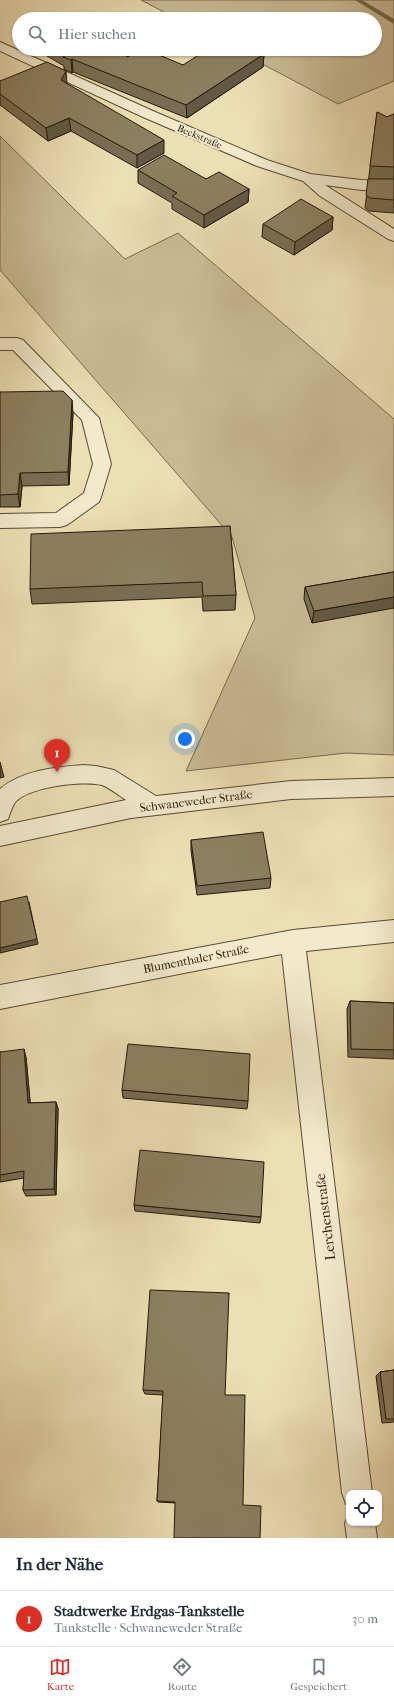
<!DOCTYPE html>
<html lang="de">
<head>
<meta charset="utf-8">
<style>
  :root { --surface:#fff; --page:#f2f2f3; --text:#1f2937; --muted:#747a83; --line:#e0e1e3; --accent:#d93025 }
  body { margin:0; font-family:"IM FELL French Canon",serif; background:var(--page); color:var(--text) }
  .controls { position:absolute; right:12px; bottom:12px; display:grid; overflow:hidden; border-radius:8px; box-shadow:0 1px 3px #0004 }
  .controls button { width:36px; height:36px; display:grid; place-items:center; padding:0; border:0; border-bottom:1px solid var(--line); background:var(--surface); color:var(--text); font:20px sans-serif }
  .you { position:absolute; left:185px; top:739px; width:14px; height:14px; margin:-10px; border:3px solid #fff; border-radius:50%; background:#1a73e8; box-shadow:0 0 0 6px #1a73e833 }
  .badge { display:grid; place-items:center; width:26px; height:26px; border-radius:50%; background:var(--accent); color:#fff; font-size:13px; font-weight:700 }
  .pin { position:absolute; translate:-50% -33px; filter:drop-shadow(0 1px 2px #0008) }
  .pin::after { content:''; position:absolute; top:21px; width:14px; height:12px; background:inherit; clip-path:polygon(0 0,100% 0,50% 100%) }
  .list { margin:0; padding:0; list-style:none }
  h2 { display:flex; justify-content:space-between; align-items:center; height:52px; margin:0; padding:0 16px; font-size:17px }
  h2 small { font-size:13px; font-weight:400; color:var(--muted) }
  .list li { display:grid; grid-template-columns:26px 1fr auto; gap:12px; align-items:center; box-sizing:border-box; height:56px; padding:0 16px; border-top:1px solid var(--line) }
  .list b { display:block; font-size:15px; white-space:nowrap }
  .list p { margin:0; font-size:13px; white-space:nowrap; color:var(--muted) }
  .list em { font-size:13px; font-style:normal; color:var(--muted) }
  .icon { flex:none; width:22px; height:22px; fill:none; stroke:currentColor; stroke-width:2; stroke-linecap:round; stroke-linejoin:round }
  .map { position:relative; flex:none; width:394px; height:1538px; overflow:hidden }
  .search { position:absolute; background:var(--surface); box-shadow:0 1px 3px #0004; left:12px; right:12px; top:12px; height:44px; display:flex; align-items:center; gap:10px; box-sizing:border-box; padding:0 14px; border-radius:22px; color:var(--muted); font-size:15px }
  .sheet { height:108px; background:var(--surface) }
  nav { display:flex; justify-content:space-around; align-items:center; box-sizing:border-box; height:56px; border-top:1px solid var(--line); background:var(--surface); font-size:11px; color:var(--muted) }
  nav a { display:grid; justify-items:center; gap:2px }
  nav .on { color:var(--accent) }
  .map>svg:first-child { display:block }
  .green { fill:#cbbd97; stroke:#786a50 }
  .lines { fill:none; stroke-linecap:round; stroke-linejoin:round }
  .stream { fill:#74674c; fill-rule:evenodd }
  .minor-casing { stroke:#564a33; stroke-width:2 }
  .minor { fill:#f3eace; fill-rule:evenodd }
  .wall { fill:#796d53; stroke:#241808 }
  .shaded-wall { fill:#635944; stroke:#241808 }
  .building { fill:#8d7f61; stroke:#241808 }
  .labels { text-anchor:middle; stroke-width:4; stroke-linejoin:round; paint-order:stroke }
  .far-street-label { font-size:10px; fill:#241808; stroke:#f3eace }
  .street-label { font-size:12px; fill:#241808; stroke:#f3eace }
  .near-street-label { font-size:14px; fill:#241808; stroke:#f3eace }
</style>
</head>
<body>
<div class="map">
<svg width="394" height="1538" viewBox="0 0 394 1538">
  <rect width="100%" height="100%" fill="#eddfb4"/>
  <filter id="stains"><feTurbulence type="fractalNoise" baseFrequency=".005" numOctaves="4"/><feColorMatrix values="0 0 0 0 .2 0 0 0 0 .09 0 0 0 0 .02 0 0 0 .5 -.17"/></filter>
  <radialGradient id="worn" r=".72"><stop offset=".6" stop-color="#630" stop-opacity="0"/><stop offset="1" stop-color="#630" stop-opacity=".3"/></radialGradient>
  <g class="green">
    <path d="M141,0H394V81L338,104L234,49H375V19H177Z"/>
    <path d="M0,136L125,259L178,233L394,419V755L346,753L186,771L255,618L232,537L0,270Z"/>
  </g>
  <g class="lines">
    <path class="stream" d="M355,0H362L394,19V24Z"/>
    <g class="minor-casing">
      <g id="minor">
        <path d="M0,42L153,111L267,160L310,174L361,180L394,181V191L361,190L325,185L394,229V241L388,239L320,196L303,181L257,166L143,117L0,51Z"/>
        <path d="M0,338H17L23,340L99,418L111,464L101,497L99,502L67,525L60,527L0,528V514L56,513L84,493L93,464L82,420L13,350H0Z"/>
        <path d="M83,765L96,766L114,770L156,796L291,781L394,778V796L291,799L131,818L0,846V826L126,800C118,795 110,788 102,785C84,780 24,787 14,804C11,809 10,814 8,819L0,822V789C22,770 56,767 83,765Z"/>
        <path d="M394,920V942L306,951L372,1493H349V1505L346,1504L342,1493L282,954L0,1009V985L293,930Z"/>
        <path d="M349,1513V1523H375L377,1538H347L345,1523Z"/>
      </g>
    </g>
    <use href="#minor" class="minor"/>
  </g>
  <g class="wall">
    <path d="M37,49H114L128,57L183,65L264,54L263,67L187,118L73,72L72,73L64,69V66L37,50Z"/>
    <path d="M0,81L67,84L164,153L137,168L71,131L48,141L0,105Z"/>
    <path d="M377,112L387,117L394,114V213L369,211L365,208Z"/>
    <path d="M138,170L206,179L249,189L248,202L204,228L172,209V203L138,183Z"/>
    <path d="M333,217L332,230L294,255L262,237L263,224Z"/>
    <path d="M0,392L73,413L69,485L22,486L20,507H0Z"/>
    <path d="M230,526L236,595L235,610L203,611L202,597L32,604L30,589Z"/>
    <path d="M394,572L312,623L304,599L305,587Z"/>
    <path d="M191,840L271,878L270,888L197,895L191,850Z"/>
    <path d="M350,1001L394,1003V1059L348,1057L347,1009Z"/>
    <path d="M0,1052L26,1057L30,1103L56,1102L58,1109L56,1195L26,1196L23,1190L24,1178L0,1182Z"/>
    <path d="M122,1090L248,1101L247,1109L123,1098Z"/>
    <path d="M134,1205L261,1217L260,1223L135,1211Z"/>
    <path d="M229,1293L175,1503L158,1502L157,1501L163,1395L145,1394L143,1390Z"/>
    <path d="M394,1370V1422L382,1423L376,1376L380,1372Z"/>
  </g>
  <g class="shaded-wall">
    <path d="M264,54L263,67L187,118L186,105Z"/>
    <path d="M72,59L73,72L72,73L71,60Z"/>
    <path d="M66,71L67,84L61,80Z"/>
    <path d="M69,118L71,131L48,141L46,128Z"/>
    <path d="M164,140V153L137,168V155Z"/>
    <path d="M249,189L248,202L204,228V215Z"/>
    <path d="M333,217L332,230L294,255L295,242Z"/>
    <path d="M72,400L73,413L69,485L68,472Z"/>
    <path d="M20,473L22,486L20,507L18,494Z"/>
    <path d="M394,597V608L312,623L314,611Z"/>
    <path d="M0,762L4,777L0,778Z"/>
    <path d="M29,902L38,944L0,953V948Z"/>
    <path d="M24,1049L26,1057L31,1110L28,1103Z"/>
    <path d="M56,1102L58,1109L56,1195L54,1189Z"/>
  </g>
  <g class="building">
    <path d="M54,49H114L128,57L140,49H145L183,65L208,49H252L264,54L186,105L72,59L71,60L63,57L65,56Z"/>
    <path d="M47,62L66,71L61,80L164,140L137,155L69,118L46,128L0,94V81Z"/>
    <path d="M377,112L387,117L394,114V167L370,166Z"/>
    <path d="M164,155L206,179L219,172L249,189L204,215L172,196L177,193L138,170Z"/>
    <path d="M368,179H394V200L370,198L366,195Z"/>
    <path d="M301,199L333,217L295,242L263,224Z"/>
    <path d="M63,391L72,400L68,472L20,473L18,494L0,495V392Z"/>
    <path d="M230,526L236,595L203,596L202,582L30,589L31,534Z"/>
    <path d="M394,572V597L314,611L305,587Z"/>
    <path d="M263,832L271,878L197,886L191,840Z"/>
    <path d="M27,896L37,939L0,948V902Z"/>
    <path d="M350,1001L394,1003V1050L351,1049Z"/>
    <path d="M128,1044L250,1054L248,1101L122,1090Z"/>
    <path d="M24,1049L28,1103L56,1102L54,1189L23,1190L24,1171L0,1175V1052Z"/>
    <path d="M140,1150L264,1162L261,1217L134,1205Z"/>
    <path d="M150,1290L229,1293L225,1395H245L243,1505L261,1506L260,1538H174L175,1502L157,1501L163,1391L143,1390Z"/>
    <path d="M394,1370V1419H386L380,1372Z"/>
  </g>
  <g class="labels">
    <g class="far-street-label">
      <text transform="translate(200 136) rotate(23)" y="4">Beckstraße</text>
    </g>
    <g class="street-label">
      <text transform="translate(196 801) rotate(-7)" y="4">Schwaneweder Straße</text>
      <text transform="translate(196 959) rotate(-11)" y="4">Blumenthaler Straße</text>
    </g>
    <g class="near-street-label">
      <text transform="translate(325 1217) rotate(-97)" y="5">Lerchenstraße</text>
    </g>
  </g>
  <rect width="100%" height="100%" filter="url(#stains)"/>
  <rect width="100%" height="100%" fill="url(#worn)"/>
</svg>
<div class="controls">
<button><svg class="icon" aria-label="locate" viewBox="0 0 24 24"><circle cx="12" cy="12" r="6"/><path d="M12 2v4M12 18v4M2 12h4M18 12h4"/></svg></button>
</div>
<div class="you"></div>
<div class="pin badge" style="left:57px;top:772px">1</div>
<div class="search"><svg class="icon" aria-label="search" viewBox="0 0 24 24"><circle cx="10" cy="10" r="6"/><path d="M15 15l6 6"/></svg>Hier suchen</div>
</div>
<section class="sheet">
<h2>In der Nähe<small></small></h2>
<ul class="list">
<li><span class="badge">1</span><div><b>Stadtwerke Erdgas-Tankstelle</b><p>Tankstelle · Schwaneweder Straße</p></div><em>30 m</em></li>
</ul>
</section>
<nav>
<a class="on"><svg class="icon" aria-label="map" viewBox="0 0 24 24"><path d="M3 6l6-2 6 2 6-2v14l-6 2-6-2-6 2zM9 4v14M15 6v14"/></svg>Karte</a>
<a><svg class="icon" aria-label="directions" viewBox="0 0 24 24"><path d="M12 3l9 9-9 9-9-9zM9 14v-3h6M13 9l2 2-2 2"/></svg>Route</a>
<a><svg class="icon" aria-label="saved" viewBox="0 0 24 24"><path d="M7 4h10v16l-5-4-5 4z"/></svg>Gespeichert</a>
</nav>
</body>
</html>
